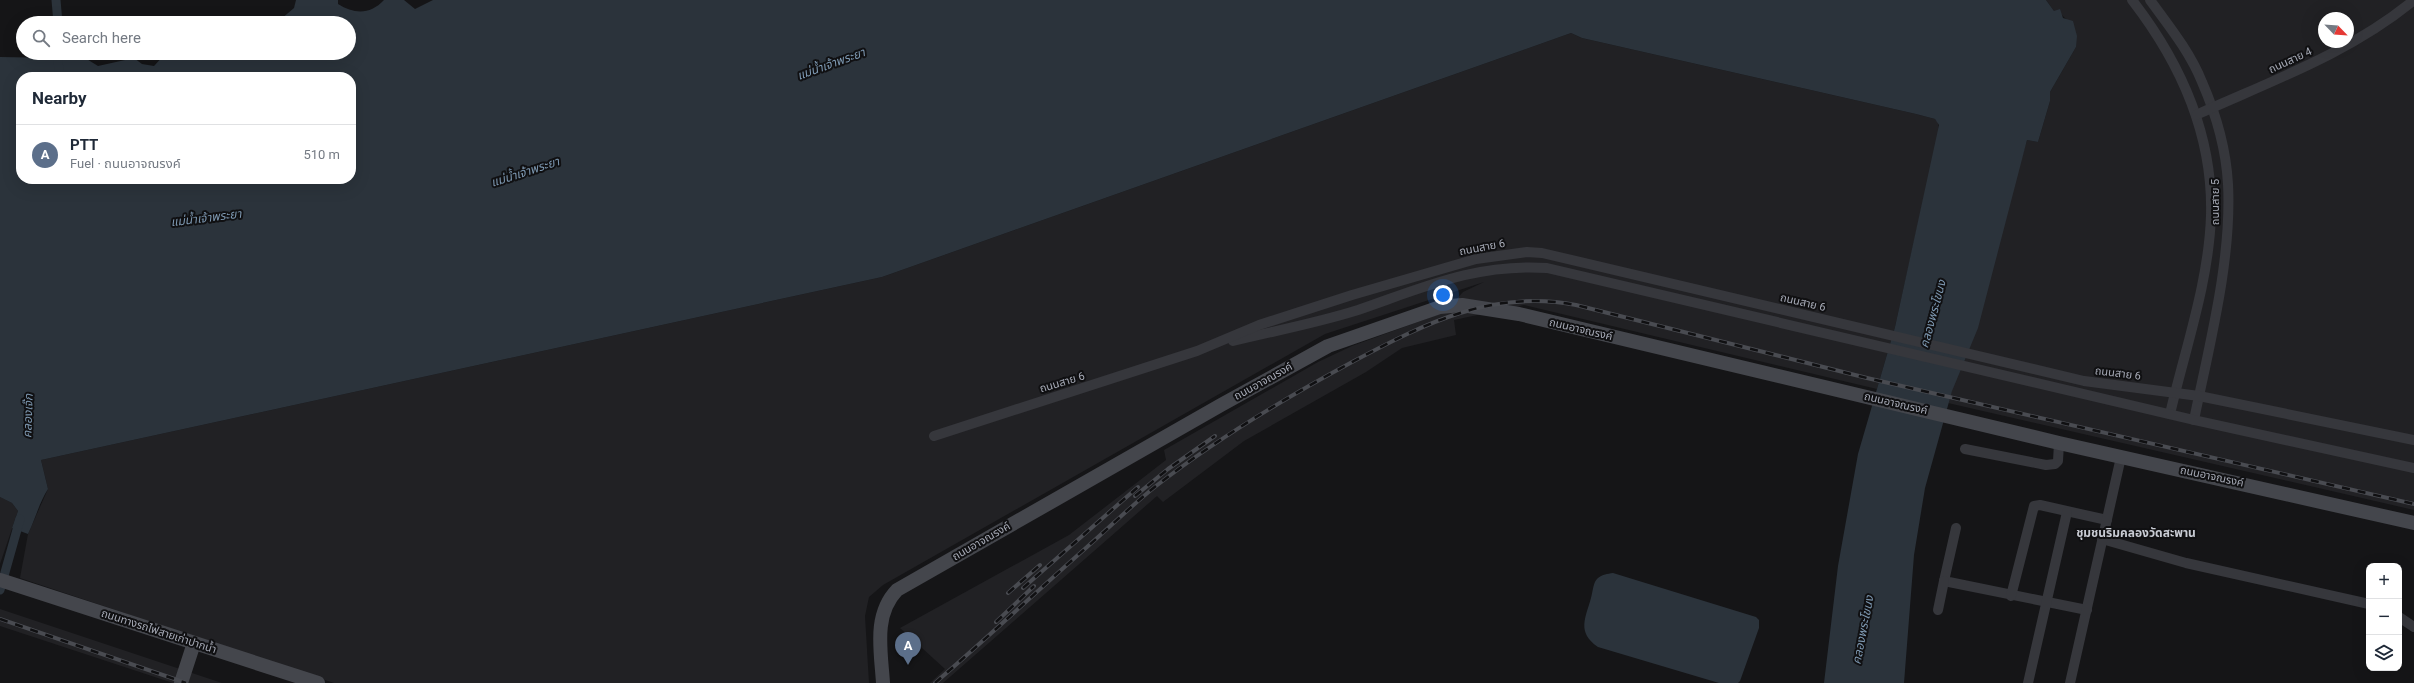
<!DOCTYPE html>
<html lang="en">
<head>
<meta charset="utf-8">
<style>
  :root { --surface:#fff; --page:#f6f6f7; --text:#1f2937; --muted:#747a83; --line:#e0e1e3; --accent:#0b8043 }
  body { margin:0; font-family:Roboto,"Noto Sans Thai",sans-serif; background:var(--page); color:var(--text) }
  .controls { position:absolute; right:12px; bottom:12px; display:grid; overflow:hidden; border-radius:8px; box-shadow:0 4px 16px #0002 }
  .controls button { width:36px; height:36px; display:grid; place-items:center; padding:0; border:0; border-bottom:1px solid var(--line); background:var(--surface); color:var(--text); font:20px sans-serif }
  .compass { position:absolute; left:2318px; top:12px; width:36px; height:36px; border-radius:50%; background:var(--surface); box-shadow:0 4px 16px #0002; rotate:115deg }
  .you { position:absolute; left:1443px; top:295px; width:14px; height:14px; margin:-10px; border:3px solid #fff; border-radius:50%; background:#1a73e8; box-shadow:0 0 0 6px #1a73e833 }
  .badge { display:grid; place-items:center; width:26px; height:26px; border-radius:50%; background:var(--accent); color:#fff; font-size:13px; font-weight:700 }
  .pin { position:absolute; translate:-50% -33px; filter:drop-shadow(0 1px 2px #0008) }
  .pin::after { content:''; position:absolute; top:21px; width:14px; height:12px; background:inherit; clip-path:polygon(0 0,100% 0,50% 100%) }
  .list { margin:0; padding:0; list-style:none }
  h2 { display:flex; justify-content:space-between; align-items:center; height:52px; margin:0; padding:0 16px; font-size:17px }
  h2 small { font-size:13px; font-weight:400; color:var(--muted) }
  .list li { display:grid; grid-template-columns:26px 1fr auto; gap:12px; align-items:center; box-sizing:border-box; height:60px; padding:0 16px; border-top:1px solid var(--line) }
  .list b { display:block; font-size:15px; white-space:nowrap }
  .list p { margin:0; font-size:13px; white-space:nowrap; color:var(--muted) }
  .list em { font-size:13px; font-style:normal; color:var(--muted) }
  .icon { flex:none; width:22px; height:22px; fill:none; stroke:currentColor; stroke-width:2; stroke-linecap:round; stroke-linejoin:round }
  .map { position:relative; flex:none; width:2414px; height:683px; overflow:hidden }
  .search { position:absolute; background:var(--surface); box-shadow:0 4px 16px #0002; left:16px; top:16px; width:340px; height:44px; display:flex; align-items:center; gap:10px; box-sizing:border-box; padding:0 14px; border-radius:22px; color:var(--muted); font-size:15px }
  .panel { position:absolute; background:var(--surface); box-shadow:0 4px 16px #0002; left:16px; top:72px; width:340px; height:112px; border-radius:16px }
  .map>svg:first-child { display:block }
  .built { fill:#212124; fill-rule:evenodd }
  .water { fill:#2b333b; fill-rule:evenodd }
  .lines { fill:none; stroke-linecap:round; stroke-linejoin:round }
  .canal { stroke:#2b333b; stroke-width:9 }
  .street { stroke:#36373c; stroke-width:10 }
  .secondary { stroke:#44464c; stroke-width:14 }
  .rail-casing { stroke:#494b51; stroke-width:4 }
  .rail { stroke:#101012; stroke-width:2.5; stroke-dasharray:8; stroke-linecap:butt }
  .labels { text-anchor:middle; stroke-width:4; stroke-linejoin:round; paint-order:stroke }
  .street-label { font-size:11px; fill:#a7abb7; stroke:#101012 }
  .water-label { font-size:12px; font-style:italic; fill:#7e99b2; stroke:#101012 }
  .neighbourhood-label { font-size:12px; font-weight:bold; fill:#c8cbd3; stroke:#101012 }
</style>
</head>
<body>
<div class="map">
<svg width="2414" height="683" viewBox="0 0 2414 683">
  <rect width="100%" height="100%" fill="#151517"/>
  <g class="built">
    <path d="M2046,0H2414V510L1948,403L2027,140L2038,142L2050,101V92L2076,47L2068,21L2061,14L2054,11ZM2324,18H2348V42H2324Z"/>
    <path d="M1571,33L1582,38L1916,114L1935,119L1938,122L1939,130L1895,327L1877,389L1524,305L1454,320L1456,335L1402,348L1366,372L1244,441L1163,502L1157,496L943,683H930L945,669L900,628L1069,535L1166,460L1164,450L1318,362L1352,346L1445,312L1463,292L1484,282L1325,334L883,585L869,597L865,616L869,683H334L20,578L28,534L48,489L41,460L882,277Z"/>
    <path d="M0,497L12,503L18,511L0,564Z"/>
    <path d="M0,609L222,683H173L0,626Z"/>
  </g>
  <g class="water">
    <path d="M296,0H338V4C354,14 370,15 384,0H404L415,9L433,0H2046L2054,11L2060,9L2063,18L2073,21L2077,36L2076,47L2050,92V101L2038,142L2027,140L1978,328L1952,391L1925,488L1914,555L1904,683H1824L1838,566L1858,454L1895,327L1939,125L1935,119L1916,114L1582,38L1571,33L882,277L41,460L48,489C39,503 35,520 28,534L12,528L18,511L12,503L0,497V57L57,58L62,53H77L98,66L134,58L142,64L154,66L166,53C181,53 192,57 206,53H349V23H282L281,19L294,8ZM21,77H351V179H21Z"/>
    <path d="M1613,573L1756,617L1759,620V628L1740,681L1738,683H1719L1598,647C1576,632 1586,617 1591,598C1593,591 1593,582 1598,578C1603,574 1607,574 1613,573Z"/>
  </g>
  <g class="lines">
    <g class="canal">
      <path d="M56,0L58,23"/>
      <path d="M58,53L59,77"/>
      <path d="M0,590L20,519"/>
    </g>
    <g class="street">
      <path d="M2132,0C2180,62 2213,135 2211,215C2209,282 2185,349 2170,414"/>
      <path d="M2150,0C2169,26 2190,52 2202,82C2216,114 2226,149 2228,184C2232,260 2209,346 2194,420"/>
      <path d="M2196,115C2271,81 2350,53 2414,0"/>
      <path d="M1233,341C1274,331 1317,323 1358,310C1422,288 1476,263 1547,268L2194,420L2414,468"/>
      <path d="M934,436L1197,351L1259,325L1352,295L1476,259L1527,252L1542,253L2084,381L2199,396L2414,440"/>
      <path d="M1965,449L2046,465L2055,464L2058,461L2059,443"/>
      <path d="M1956,528L1944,581L2087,610"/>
      <path d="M2102,539L2186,563L2369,604"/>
      <path d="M2011,596L2034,506L2040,505L2107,520"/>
      <path d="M1938,610L1944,581"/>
      <path d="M2399,617L2414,627"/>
      <path d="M2028,683L2067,512"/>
      <path d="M2070,683L2121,457"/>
    </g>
    <g class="secondary">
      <path d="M0,580L318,683"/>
      <path d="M181,683L194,643"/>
      <path d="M883,683C881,651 873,615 897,590L1221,405L1328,346L1440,307L1462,305L1519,314L2059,443L2414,523"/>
    </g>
    <g class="rail-casing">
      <g id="rail">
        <path d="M1135,496L1168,469L1215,436"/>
        <path d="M1023,588L1138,487"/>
        <path d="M1008,593L1040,565"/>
        <path d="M0,619L186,683"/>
        <path d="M996,622L1034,586"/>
        <path d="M935,683C986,639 1036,592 1087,547C1110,527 1132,505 1156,486C1218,438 1285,398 1354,361C1426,323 1493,289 1576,305L1867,378L2414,504"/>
      </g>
    </g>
    <use href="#rail" class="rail"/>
  </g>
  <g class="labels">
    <g class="street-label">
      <text transform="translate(2290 60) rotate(-25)" y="4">ถนนสาย 4</text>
      <text transform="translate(2215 202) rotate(-90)" y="4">ถนนสาย 5</text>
      <text transform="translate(1482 247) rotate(-11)" y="4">ถนนสาย 6</text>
      <text transform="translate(1803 302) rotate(13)" y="4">ถนนสาย 6</text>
      <text transform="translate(1581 329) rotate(13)" y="4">ถนนอาจณรงค์</text>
      <text transform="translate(2118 373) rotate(7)" y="4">ถนนสาย 6</text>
      <text transform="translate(1263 381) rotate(-29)" y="4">ถนนอาจณรงค์</text>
      <text transform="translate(1062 382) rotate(-17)" y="4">ถนนสาย 6</text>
      <text transform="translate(1896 403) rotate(13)" y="4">ถนนอาจณรงค์</text>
      <text transform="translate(2212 476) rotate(12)" y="4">ถนนอาจณรงค์</text>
      <text transform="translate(981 541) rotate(-30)" y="4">ถนนอาจณรงค์</text>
      <text transform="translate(159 631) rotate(18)" y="4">ถนนทางรถไฟสายเก่าปากน้ำ</text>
    </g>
    <g class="water-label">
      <text transform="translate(831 64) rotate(-20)" y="4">แม่น้ำเจ้าพระยา</text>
      <text transform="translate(525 172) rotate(-18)" y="4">แม่น้ำเจ้าพระยา</text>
      <text transform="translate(206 218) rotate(-7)" y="4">แม่น้ำเจ้าพระยา</text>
      <text transform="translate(1933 314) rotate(-75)" y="4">คลองพระโขนง</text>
      <text transform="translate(28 416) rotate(-88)" y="4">คลองเจ๊ก</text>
      <text transform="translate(1863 630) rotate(-79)" y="4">คลองพระโขนง</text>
    </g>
    <g class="neighbourhood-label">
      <text x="2136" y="537">ชุมชนริมคลองวัดสะพาน</text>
    </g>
  </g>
</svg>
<div class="controls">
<button>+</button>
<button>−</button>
<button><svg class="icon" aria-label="layers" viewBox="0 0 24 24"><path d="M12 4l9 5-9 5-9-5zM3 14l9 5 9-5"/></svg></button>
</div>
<svg class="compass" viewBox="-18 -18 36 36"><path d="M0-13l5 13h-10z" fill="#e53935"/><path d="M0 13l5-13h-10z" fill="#747a83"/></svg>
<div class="you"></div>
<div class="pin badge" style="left:908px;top:665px;background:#5c6f8a">A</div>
<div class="search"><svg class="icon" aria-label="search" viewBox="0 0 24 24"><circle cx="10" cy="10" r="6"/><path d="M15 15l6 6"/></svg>Search here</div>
<section class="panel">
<h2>Nearby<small></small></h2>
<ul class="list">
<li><span class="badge" style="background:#5c6f8a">A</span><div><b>PTT</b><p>Fuel · ถนนอาจณรงค์</p></div><em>510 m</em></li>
</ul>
</section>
</div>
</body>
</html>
